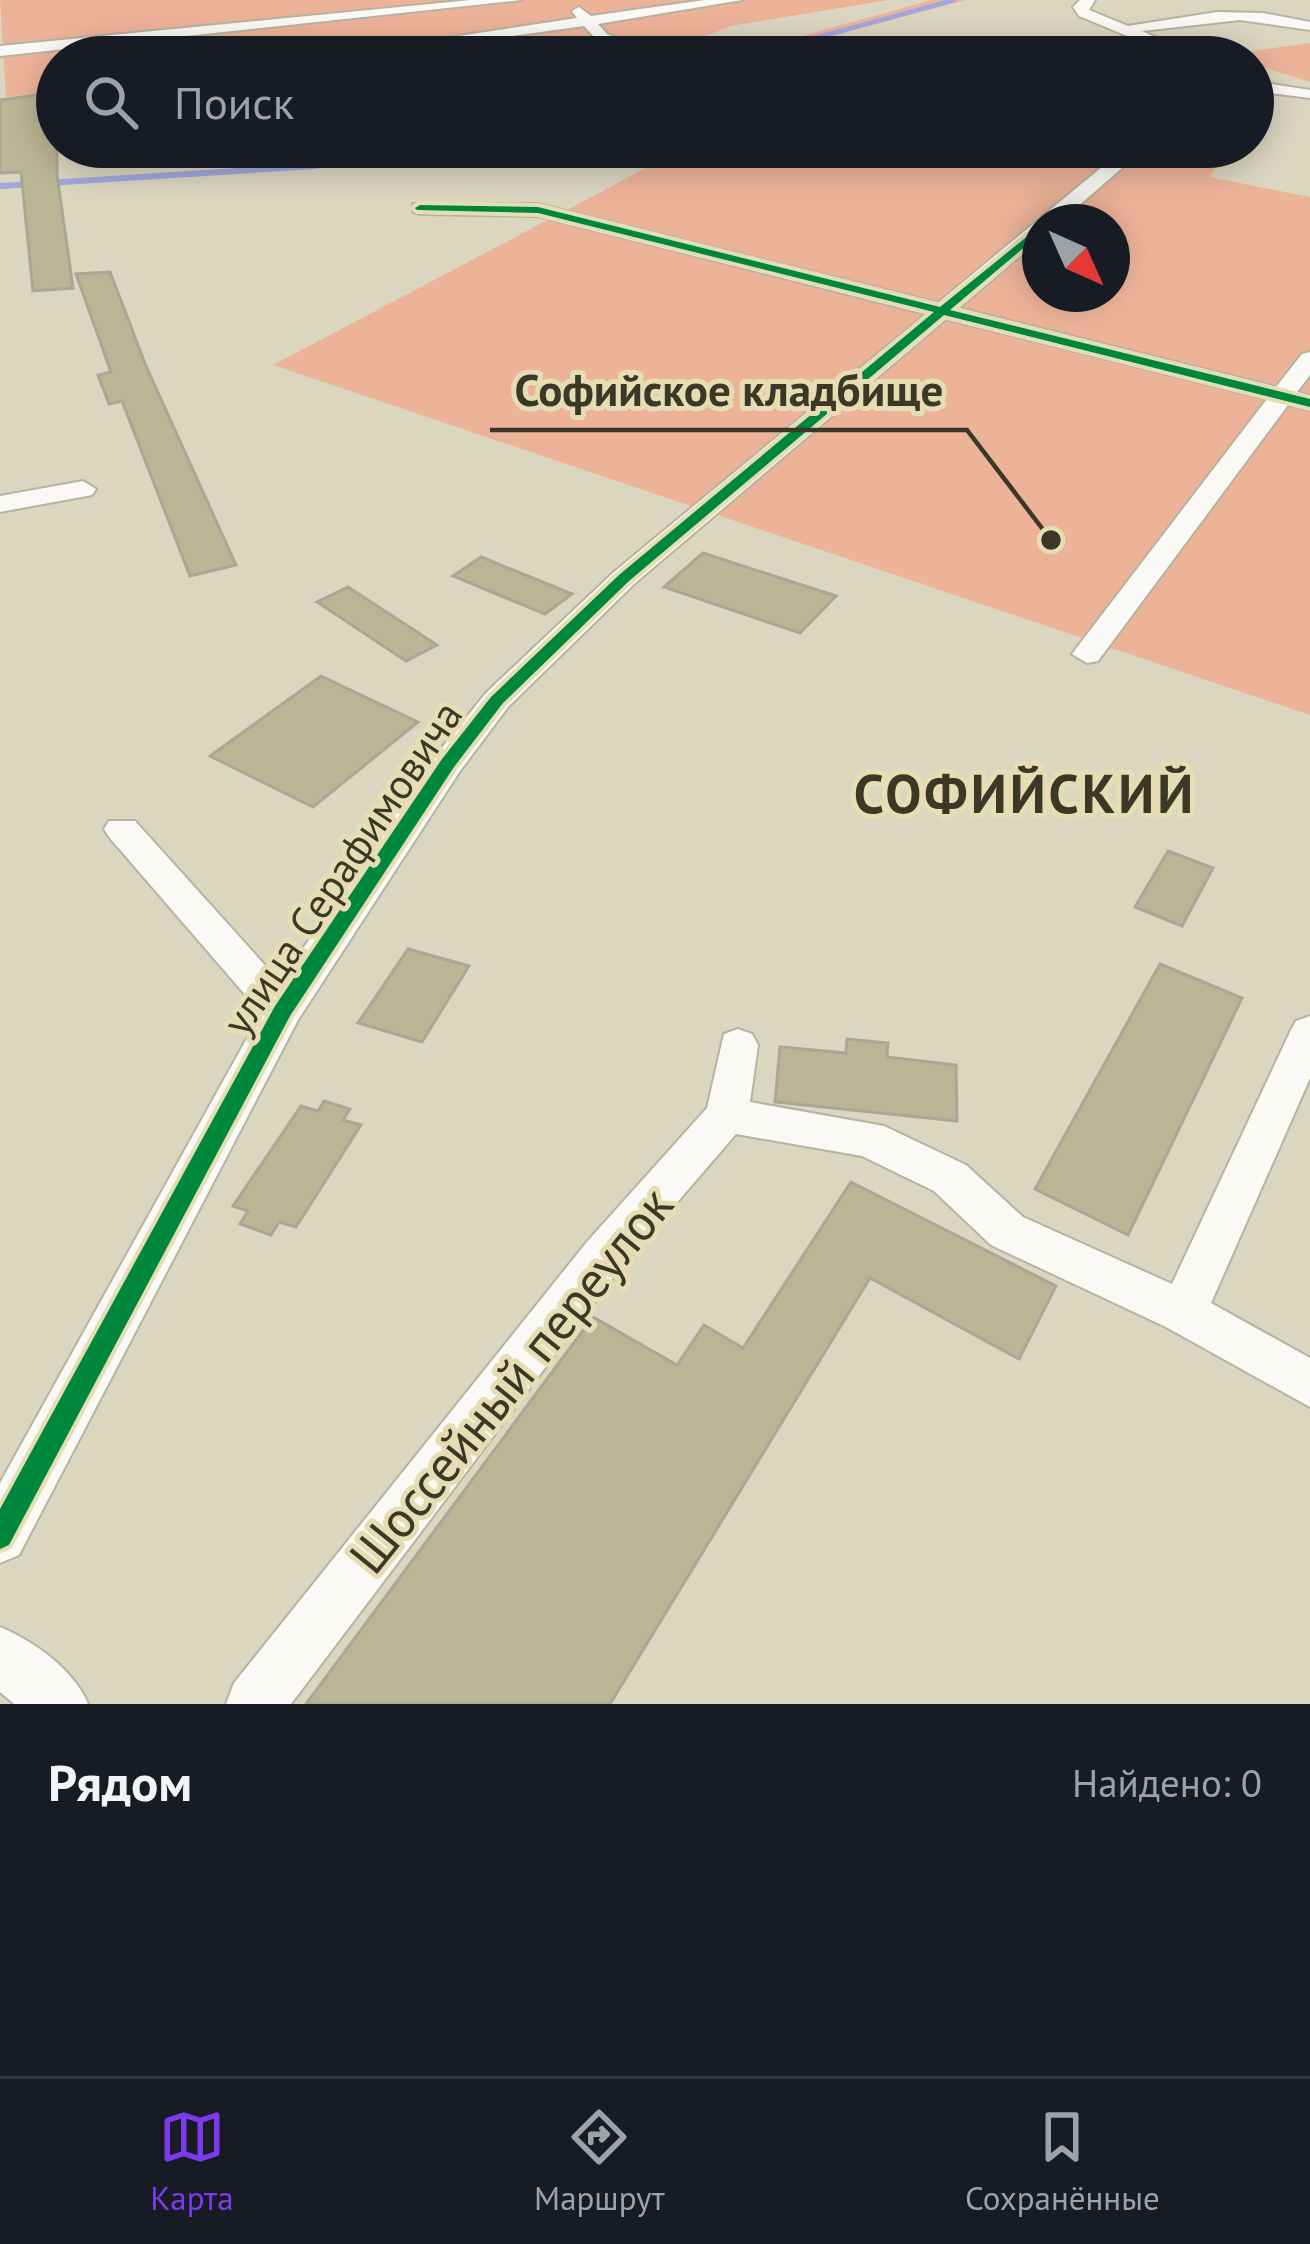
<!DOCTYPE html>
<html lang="ru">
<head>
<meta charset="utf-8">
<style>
  :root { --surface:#171b24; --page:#20242c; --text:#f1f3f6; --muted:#9ea1a6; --line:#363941; --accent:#7c3aed }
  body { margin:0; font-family:"PT Sans",sans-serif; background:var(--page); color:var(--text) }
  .compass { position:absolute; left:1022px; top:204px; width:108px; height:108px; border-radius:50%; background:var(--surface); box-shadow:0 6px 30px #0003; rotate:135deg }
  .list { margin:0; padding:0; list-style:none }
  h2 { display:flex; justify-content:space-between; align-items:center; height:156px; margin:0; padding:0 48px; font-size:51px }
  h2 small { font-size:39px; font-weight:400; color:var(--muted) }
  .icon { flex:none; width:66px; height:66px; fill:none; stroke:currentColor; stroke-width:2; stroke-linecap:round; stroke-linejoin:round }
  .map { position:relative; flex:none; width:1310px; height:1704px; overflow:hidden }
  .search { position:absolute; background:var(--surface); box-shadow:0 6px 30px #0003; left:36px; right:36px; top:36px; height:132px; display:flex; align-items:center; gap:30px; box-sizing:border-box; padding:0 42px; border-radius:66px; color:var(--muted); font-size:45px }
  .sheet { height:372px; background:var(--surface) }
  nav { display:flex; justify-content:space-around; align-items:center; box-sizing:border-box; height:168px; border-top:3px solid var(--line); background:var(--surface); font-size:33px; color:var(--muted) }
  nav a { display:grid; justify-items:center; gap:6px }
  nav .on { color:var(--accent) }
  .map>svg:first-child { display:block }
  .green { fill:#edb399; fill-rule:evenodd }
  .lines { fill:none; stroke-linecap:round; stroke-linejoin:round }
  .stream-far1 { stroke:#a0a8df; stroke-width:4.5 }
  .stream { stroke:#a0a8df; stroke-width:6 }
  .building { fill:#bbb495; stroke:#aba796; stroke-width:3 }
  .minor-casing { stroke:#b7b3a1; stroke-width:4 }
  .minor { fill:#faf9f6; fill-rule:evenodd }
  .cycleway-casing { stroke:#e7ddb4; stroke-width:8 }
  .cycleway { fill:#00873e; fill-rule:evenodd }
  .labels { text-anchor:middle; stroke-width:10; stroke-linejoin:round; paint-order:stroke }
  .street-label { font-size:42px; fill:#3c3827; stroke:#e7ddb4 }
  .near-street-label { font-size:51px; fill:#3c3827; stroke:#e7ddb4 }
  .district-label { font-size:54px; font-weight:bold; letter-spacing:3px; fill:#3c3827; stroke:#e7ddb4 }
  .leader { fill:none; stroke:#3c3827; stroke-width:4.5 }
  .callout-dot { fill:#3c3827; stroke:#e7ddb4; stroke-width:4.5 }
  .callout-label { font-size:45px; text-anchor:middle; font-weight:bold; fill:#3c3827; stroke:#e7ddb4; stroke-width:10; stroke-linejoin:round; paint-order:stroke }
</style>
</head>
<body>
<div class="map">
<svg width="1310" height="1704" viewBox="0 0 1310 1704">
  <rect width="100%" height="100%" fill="#dbd6c0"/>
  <g class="green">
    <path d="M0,0H888L730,26L658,57H57V91L6,97Z"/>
    <path d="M932,0H966L755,57H726Z"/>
    <path d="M1310,43V82L1253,64V57L1223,55Z"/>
    <path d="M409,147H447L313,168L0,189V184L311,164Z"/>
    <path d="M686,147H1225L1210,177L1310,197V715L273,365ZM1040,222H1112V294H1040Z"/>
  </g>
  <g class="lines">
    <path class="stream-far1" d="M745,57L954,0"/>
    <path class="stream" d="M0,186L314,166L433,147"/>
  </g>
  <g class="building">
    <path d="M57,92V175L73,288L33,291L21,172L0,173V100Z"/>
    <path d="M110,272L146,366L236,565L190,576L122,401L109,404L98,375L111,372L76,274Z"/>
    <path d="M703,553L836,596L800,633L664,587Z"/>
    <path d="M481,557L572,594L545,614L453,576Z"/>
    <path d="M348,587L437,645L406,661L317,602Z"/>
    <path d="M321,676L418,722L313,807L210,756Z"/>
    <path d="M1168,851L1213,868L1182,926L1135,907Z"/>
    <path d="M408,949L469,966L422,1042L358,1023Z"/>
    <path d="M1160,964L1242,998L1128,1235L1035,1189Z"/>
    <path d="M847,1039L888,1043L887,1057L956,1065L957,1121L775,1102L780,1047L846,1053Z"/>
    <path d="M324,1101L350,1109L343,1120L361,1125L296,1227L279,1222L271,1235L240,1224L248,1211L233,1206L301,1106L318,1111Z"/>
    <path d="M851,1182L1056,1286L1019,1359L870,1278L610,1704H306L593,1317L677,1365L704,1325L743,1348Z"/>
  </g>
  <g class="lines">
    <g class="minor-casing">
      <g id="minor">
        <path d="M471,0H521L0,56V46Z"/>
        <path d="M705,0H742L598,24L607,34L638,48L641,51L633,56L597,40L584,26L361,57H320L577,18L572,11L579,7L591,16Z"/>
        <path d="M1080,0H1095L1089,10L1128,26L1217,12L1263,13L1310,22V30L1240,20L1142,31L1199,57H1178L1079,16L1073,7Z"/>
        <path d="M1253,81L1310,90V98L1253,91Z"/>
        <path d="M1126,147H1146L1060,222H1040V239L959,308L1276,387L1302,354L1310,352V375L1297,392L1310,396V410L1288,405L1098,661L1087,663L1072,654L1267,399L946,319L634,584L508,707L460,771L298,1020L19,1555L0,1563V1483L261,1013L109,837L104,829L109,821H135L280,982L436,755L486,693L614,572L926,314L538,216L420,214L413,212V204H538L938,303Z"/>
        <path d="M83,481L96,489L92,495L0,512V496Z"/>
        <path d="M1310,1016V1078L1211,1303L1310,1358V1407L1166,1327L991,1245L934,1191L862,1156L736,1134L618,1271L291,1704H226L234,1683L586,1243L707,1108L724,1034L738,1029L752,1034L758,1045L750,1102L884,1126L966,1165L1023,1217L1172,1284L1290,1032L1296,1021Z"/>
        <path d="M0,1627C34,1641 74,1670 88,1704H14L0,1692Z"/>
      </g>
    </g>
    <use href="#minor" class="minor"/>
    <g class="cycleway-casing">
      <path id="cycleway" d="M420,205L538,207L940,307L1040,226V234L950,310L1310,399V407L944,315L629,581L503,703L454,767L290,1016L9,1545L0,1549V1509L275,1006L442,759L491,697L619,575L934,312L538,213L417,210L415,208Z"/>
    </g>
    <use href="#cycleway" class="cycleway"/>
  </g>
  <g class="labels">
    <g class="street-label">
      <text transform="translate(342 868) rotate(-56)" y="15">улица Серафимовича</text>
    </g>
    <g class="near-street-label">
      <text transform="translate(511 1380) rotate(-51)" y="18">Шоссейный переулок</text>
    </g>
    <g class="district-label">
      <text x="1025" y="813">СОФИЙСКИЙ</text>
    </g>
  </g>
  <path class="leader" d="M1051 540L967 430H490"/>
  <circle class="callout-dot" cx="1051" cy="540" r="12"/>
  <g class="callout-label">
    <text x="729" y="406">Софийское кладбище</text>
  </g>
</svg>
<svg class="compass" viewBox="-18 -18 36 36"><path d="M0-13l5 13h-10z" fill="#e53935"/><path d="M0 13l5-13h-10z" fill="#9ea1a6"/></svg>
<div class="search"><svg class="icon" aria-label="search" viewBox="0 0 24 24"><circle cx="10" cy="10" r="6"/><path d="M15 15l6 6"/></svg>Поиск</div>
</div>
<section class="sheet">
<h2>Рядом<small>Найдено: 0</small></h2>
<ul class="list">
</ul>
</section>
<nav>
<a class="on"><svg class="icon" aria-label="map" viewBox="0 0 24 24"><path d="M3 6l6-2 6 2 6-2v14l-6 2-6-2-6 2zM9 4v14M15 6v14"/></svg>Карта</a>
<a><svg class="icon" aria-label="directions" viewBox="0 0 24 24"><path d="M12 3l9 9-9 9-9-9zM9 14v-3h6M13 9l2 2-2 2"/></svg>Маршрут</a>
<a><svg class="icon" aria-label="saved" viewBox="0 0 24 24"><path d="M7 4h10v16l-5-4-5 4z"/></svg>Сохранённые</a>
</nav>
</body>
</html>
